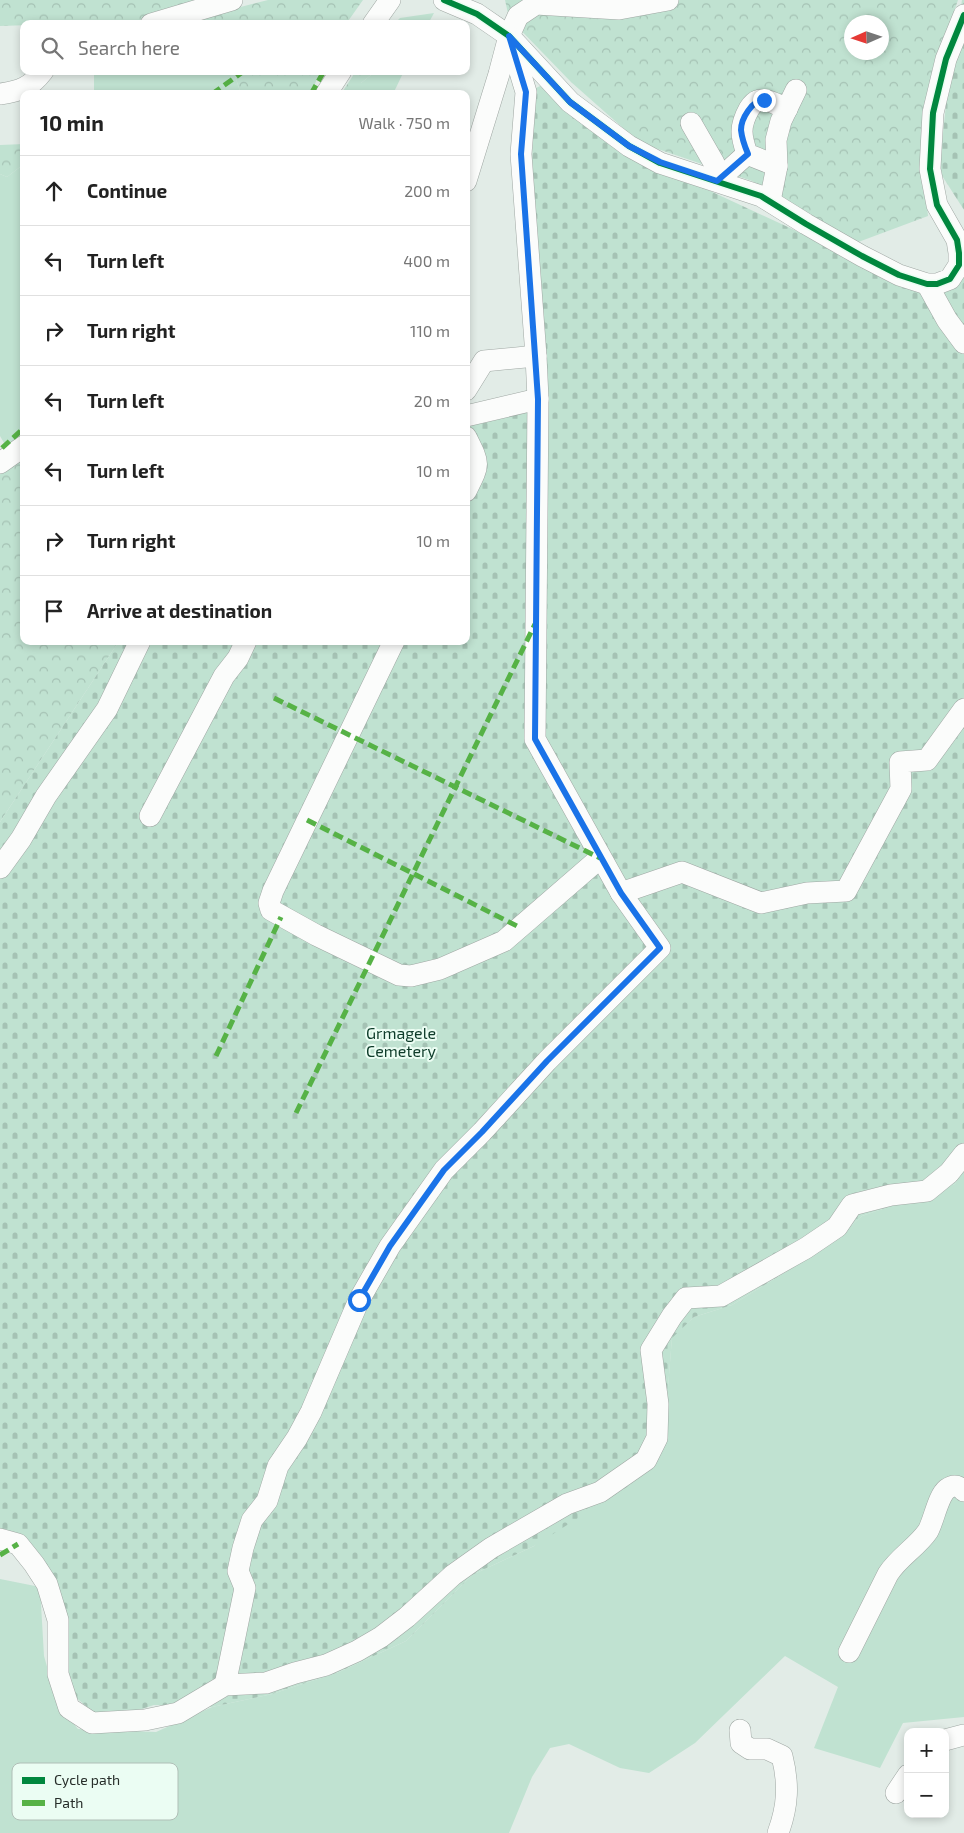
<!DOCTYPE html>
<html lang="en">
<head>
<meta charset="utf-8">
<style>
  :root { --surface:#fff; --page:#f6f6f6; --text:#222; --muted:#767676; --line:#e0e0e0 }
  body { margin:0; font-family:"Exo 2",sans-serif; background:var(--page); color:var(--text) }
  .controls { position:absolute; right:15px; bottom:15px; display:grid; overflow:hidden; border-radius:10px; box-shadow:0 2px 8px #0003 }
  .controls button { width:45px; height:45px; display:grid; place-items:center; padding:0; border:0; border-bottom:1px solid var(--line); background:var(--surface); color:var(--text); font:25px sans-serif }
  .compass { position:absolute; left:844px; top:15px; width:45px; height:45px; border-radius:50%; background:var(--surface); box-shadow:0 2px 8px #0003; rotate:267deg }
  .stop { position:absolute; width:15px; height:15px; margin:-11px; border:4px solid #1a73e8; border-radius:50%; background:#fff }
  .stop.end { background:#1a73e8; border-color:#fff; box-shadow:0 1px 5px #0008 }
  .list { margin:0; padding:0; list-style:none }
  h2 { display:flex; justify-content:space-between; align-items:center; height:65px; margin:0; padding:0 20px; font-size:21px }
  h2 small { font-size:16px; font-weight:400; color:var(--muted) }
  .list li { display:grid; grid-template-columns:32px 1fr auto; gap:15px; align-items:center; box-sizing:border-box; height:70px; padding:0 20px; border-top:1px solid var(--line) }
  .list b { display:block; font-size:19px; white-space:nowrap }
  .list em { font-size:16px; font-style:normal; color:var(--muted) }
  .icon { flex:none; width:28px; height:28px; fill:none; stroke:currentColor; stroke-width:2; stroke-linecap:round; stroke-linejoin:round }
  .map { position:relative; flex:none; width:964px; height:1833px; overflow:hidden }
  .search { position:absolute; background:var(--surface); box-shadow:0 2px 8px #0003; left:20px; top:20px; width:450px; height:55px; display:flex; align-items:center; gap:12px; box-sizing:border-box; padding:0 18px; border-radius:10px; color:var(--muted); font-size:19px }
  .panel { position:absolute; background:var(--surface); box-shadow:0 2px 8px #0003; left:20px; top:90px; width:450px; height:555px; border-radius:10px }
  .map>svg:first-child { display:block }
  .grass { fill:#c0e2d1 }
  .forest { fill:url(#forest-crowns); fill-rule:evenodd }
  .cemetery { fill:url(#cemetery-stones) }
  .lines { fill:none; stroke-linecap:round; stroke-linejoin:round }
  .minor-casing { stroke:#9fa7a3; stroke-width:22 }
  .minor { stroke:#fbfcfb; stroke-width:21 }
  .quiet { stroke:#56b246; stroke-width:5; stroke-dasharray:10 5; stroke-linecap:butt }
  .cycleway-casing { stroke:#ebfdf3; stroke-width:9 }
  .cycleway { stroke:#00873e; stroke-width:6 }
  .route { stroke:#1a73e8; stroke-width:6 }
  .labels { text-anchor:middle; stroke-width:4; stroke-linejoin:round; paint-order:stroke }
  .park-label { font-size:16px; fill:#0e3c2a; stroke:#ebfdf3 }
  .key { fill:#ebfdf3; stroke:#b0bfb7; stroke-width:1 }
  .key-label { font-size:14px; fill:#272e2a }
</style>
</head>
<body>
<div class="map">
<svg width="964" height="1833" viewBox="0 0 964 1833">
  <defs>
    <pattern id="forest-crowns" width="20" height="18" patternUnits="userSpaceOnUse" patternTransform="scale(1.25)"><rect width="20" height="18" fill="#c0e2d1"/><path d="M2 6a3 3 0 1 1 6 0M12 15a3 3 0 1 1 6 0" fill="none" stroke="#a5c2b4"/></pattern>
    <pattern id="cemetery-stones" width="16" height="16" patternUnits="userSpaceOnUse" patternTransform="scale(1.25)"><rect width="16" height="16" fill="#c0e2d1"/><path d="M2 7V4a2 2 0 0 1 4 0v3zM10 15v-3a2 2 0 0 1 4 0v3z" fill="#a5c2b4"/></pattern>
  </defs>
  <rect width="100%" height="100%" fill="#e2ece7"/>
  <g class="grass">
    <path d="M434,13L428,24H394L400,18Z"/>
    <path d="M94,71H228L235,76L241,94H94Z"/>
    <path d="M376,71H404L393,94H361V83Z"/>
    <path d="M24,164V435L7,448L0,436V174L7,177Z"/>
    <path d="M964,1169V1717L903,1723L880,1768L814,1748L838,1687L785,1656L695,1743L649,1773L620,1768L569,1744L550,1748L532,1777L509,1833H0V1579L40,1587L44,1656L58,1705L78,1729L156,1732L212,1707L272,1694L339,1672L406,1641L472,1575L534,1546L665,1425L672,1337L694,1317L732,1305L831,1244L862,1216L955,1184Z"/>
  </g>
  <g class="forest">
    <path d="M0,0H216L221,12L268,0H363L346,24L93,23L0,26Z"/>
    <path d="M505,0H958L931,80L923,165L928,216L853,244L752,181L640,143L571,82L509,18ZM852,22H882V52H852Z"/>
    <path d="M228,71H320L311,94H241L235,76Z"/>
    <path d="M356,71H376L361,83V94H341Z"/>
    <path d="M24,144V164L7,177L0,174V145Z"/>
    <path d="M24,459V641H119L0,822V473Z"/>
  </g>
  <g class="cemetery">
    <path d="M962,0H964V210L939,171L949,76Z"/>
    <path d="M544,84L665,170L857,259L916,289L964,262V1169L955,1184L862,1216L831,1244L732,1305L694,1317L672,1338L665,1425L649,1473L534,1546L472,1575L406,1641L339,1672L272,1694L212,1707L154,1705L104,1721L68,1691L67,1623L0,1534V822L119,641H466V420L546,410L532,166L534,102L532,90Z"/>
  </g>
  <g class="lines">
    <g class="minor-casing">
      <g id="minor">
        <path d="M444,0L477,14L509,36L570,102L629,146L660,163L761,196L806,224L862,256L899,275L927,284H937L950,279L959,265V253L957,240L937,205L930,169L933,113L946,59L964,15"/>
        <path d="M151,24L232,0"/>
        <path d="M373,24L390,0"/>
        <path d="M0,94C20,91 30,88 43,71"/>
        <path d="M326,94L341,71"/>
        <path d="M691,123L714,163L717,181L747,154"/>
        <path d="M777,166L747,154C741,136 739,127 749,109C751,106 754,102 757,101C765,97 780,106 787,109"/>
        <path d="M466,181L499,74L509,36L518,16L536,4L619,9L668,0"/>
        <path d="M770,201L777,166L776,140L781,121L796,90"/>
        <path d="M927,284L947,320L964,343"/>
        <path d="M466,390L484,361L536,356"/>
        <path d="M466,416L538,399"/>
        <path d="M466,437C480,465 480,463 466,491"/>
        <path d="M0,463L24,446"/>
        <path d="M394,641L273,891L269,903L271,910L316,935L399,975L411,976L440,969L504,941L600,858"/>
        <path d="M150,816L224,676L238,658L246,641"/>
        <path d="M0,868L21,839L46,796L107,709L140,641"/>
        <path d="M621,893L682,872L761,903L807,893L846,891L901,789L900,762L927,760L964,709"/>
        <path d="M0,1539L18,1544L34,1564L47,1584L58,1620V1674L69,1708L92,1723L145,1720L178,1713L225,1685L266,1683L295,1673L326,1665L357,1651L381,1637L407,1617L453,1575L491,1548L567,1504L600,1492L646,1460L657,1438L658,1404L651,1350L672,1316L686,1298L721,1296L806,1248L837,1227L852,1205L891,1195L927,1191L949,1173L964,1154"/>
        <path d="M849,1652L888,1574C899,1557 917,1547 928,1531C934,1520 938,1496 947,1489C954,1484 959,1486 964,1491"/>
        <path d="M225,1685L245,1588L238,1571L243,1548L252,1520L267,1501L278,1466L297,1438L311,1412L359,1300L390,1246L444,1170L482,1132L547,1061L660,948L621,893L535,739L538,399L536,356L521,154L526,92L509,36"/>
        <path d="M740,1730L741,1743L750,1749H767L782,1756C789,1784 788,1806 778,1833"/>
        <path d="M945,1740L964,1735"/>
        <path d="M896,1793L908,1775"/>
      </g>
    </g>
    <use href="#minor" class="minor"/>
    <g class="quiet">
      <path d="M212,94L244,71"/>
      <path d="M311,94L324,71"/>
      <path d="M2,448L24,428"/>
      <path d="M274,698L600,858"/>
      <path d="M307,820L519,927"/>
      <path d="M216,1056L281,917"/>
      <path d="M296,1113L535,624"/>
      <path d="M0,1555L18,1544"/>
    </g>
    <g class="cycleway-casing">
      <path id="cycleway" d="M444,0L477,14L509,36L570,102L629,146L660,163L761,196L806,224L862,256L899,275L927,284H937L950,279L959,265V253L957,240L937,205L930,169L933,113L946,59L964,15"/>
    </g>
    <use href="#cycleway" class="cycleway"/>
  </g>
  <g class="lines">
    <path class="route" d="M359,1300L390,1246L444,1170L482,1132L547,1061L660,948L621,893L535,739L538,399L521,154L526,92L509,36L570,102L629,146L660,162L717,181L748,154C745,147 742,139 741,130C741,119 752,100 764,100"/>
  </g>
  <g class="labels">
    <g class="park-label">
      <text x="401" y="1039">Grmagele<tspan x="401" dy="18">Cemetery</tspan></text>
    </g>
  </g>
  <rect x="12" y="1763" width="166" height="57" rx="8" class="key"/>
  <rect x="22" y="1777" width="23" height="7" fill="#00873e"/>
  <rect x="22" y="1800" width="23" height="6" fill="#56b246"/>
  <g class="key-label">
    <text x="54" y="1785">Cycle path</text>
    <text x="54" y="1808">Path</text>
  </g>
</svg>
<div class="controls">
<button>+</button>
<button>−</button>
</div>
<svg class="compass" viewBox="-18 -18 36 36"><path d="M0-13l5 13h-10z" fill="#e53935"/><path d="M0 13l5-13h-10z" fill="#767676"/></svg>
<div class="stop" style="left:359px;top:1300px"></div>
<div class="stop end" style="left:764px;top:100px"></div>
<div class="search"><svg class="icon" aria-label="search" viewBox="0 0 24 24"><circle cx="10" cy="10" r="6"/><path d="M15 15l6 6"/></svg>Search here</div>
<section class="panel">
<h2>10 min<small>Walk · 750 m</small></h2>
<ul class="list">
<li><svg class="icon" aria-label="ahead" viewBox="0 0 24 24"><path d="M12 20V5M6 11l6-6 6 6"/></svg><div><b>Continue</b></div><em>200 m</em></li>
<li><svg class="icon" aria-label="left" viewBox="0 0 24 24"><path d="M17 20v-9H6M10 6l-5 5 5 5"/></svg><div><b>Turn left</b></div><em>400 m</em></li>
<li><svg class="icon" aria-label="right" viewBox="0 0 24 24"><path d="M7 20v-9h11M14 6l5 5-5 5"/></svg><div><b>Turn right</b></div><em>110 m</em></li>
<li><svg class="icon" aria-label="left" viewBox="0 0 24 24"><path d="M17 20v-9H6M10 6l-5 5 5 5"/></svg><div><b>Turn left</b></div><em>20 m</em></li>
<li><svg class="icon" aria-label="left" viewBox="0 0 24 24"><path d="M17 20v-9H6M10 6l-5 5 5 5"/></svg><div><b>Turn left</b></div><em>10 m</em></li>
<li><svg class="icon" aria-label="right" viewBox="0 0 24 24"><path d="M7 20v-9h11M14 6l5 5-5 5"/></svg><div><b>Turn right</b></div><em>10 m</em></li>
<li><svg class="icon" aria-label="arrive" viewBox="0 0 24 24"><path d="M6 21V4h12l-3 4 3 4H6"/></svg><div><b>Arrive at destination</b></div></li>
</ul>
</section>
</div>
</body>
</html>
